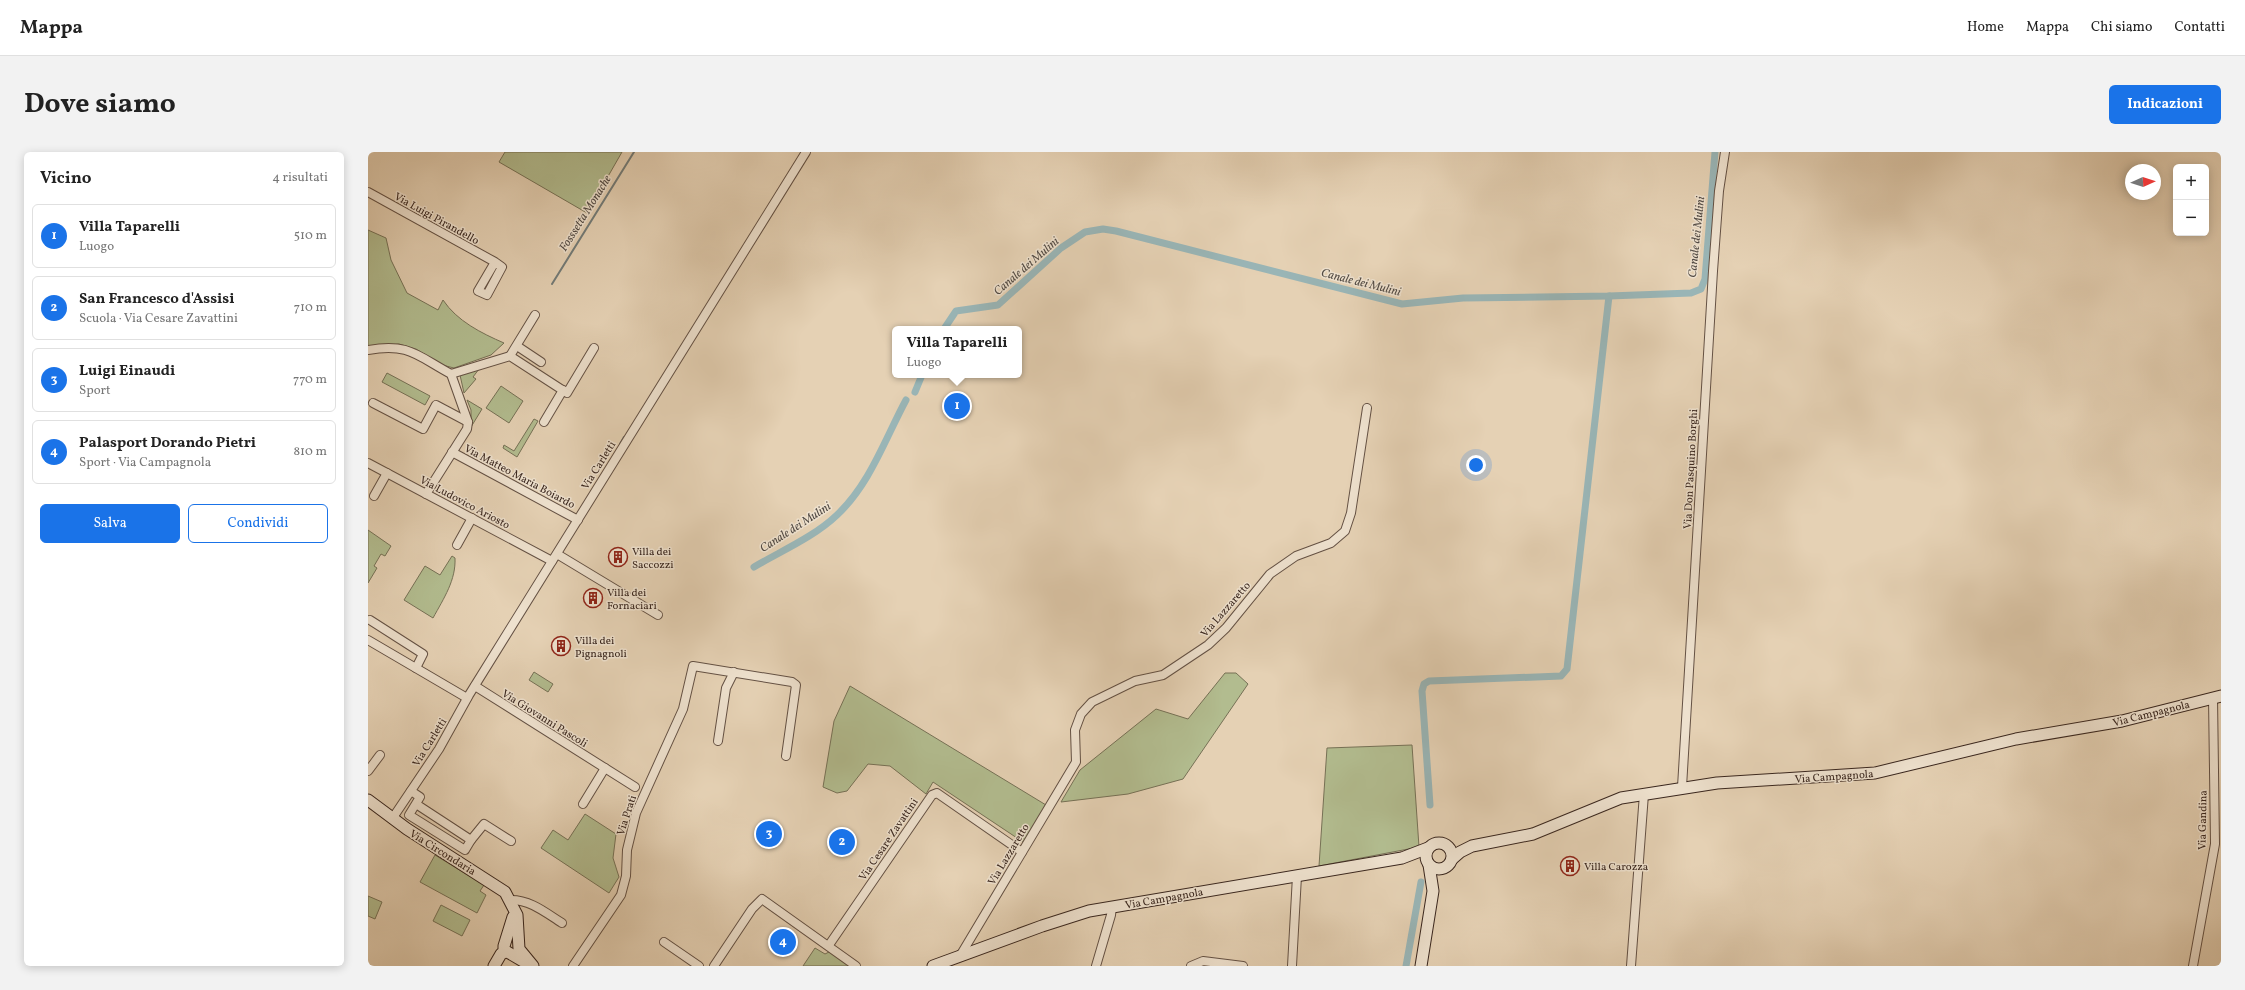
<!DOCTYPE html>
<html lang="it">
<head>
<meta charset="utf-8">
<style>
  :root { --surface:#fff; --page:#f2f2f2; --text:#222; --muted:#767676; --line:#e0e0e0; --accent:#1a73e8 }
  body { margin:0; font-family:Vollkorn,serif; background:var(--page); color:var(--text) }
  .controls { position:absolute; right:12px; top:12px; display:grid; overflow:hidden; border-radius:6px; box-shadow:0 2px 10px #0003 }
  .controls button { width:36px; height:36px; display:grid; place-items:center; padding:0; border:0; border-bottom:1px solid var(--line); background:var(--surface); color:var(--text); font:20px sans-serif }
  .compass { position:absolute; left:1757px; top:12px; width:36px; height:36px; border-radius:50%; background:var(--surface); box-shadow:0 2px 10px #0003; rotate:87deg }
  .you { position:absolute; left:1108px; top:313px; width:14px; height:14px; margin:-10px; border:3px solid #fff; border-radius:50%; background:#1a73e8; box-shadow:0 0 0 6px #1a73e833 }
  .badge { display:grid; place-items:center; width:26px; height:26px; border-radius:50%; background:var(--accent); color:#fff; font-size:13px; font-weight:700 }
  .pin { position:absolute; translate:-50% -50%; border:2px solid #fff; box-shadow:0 1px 4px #0006 }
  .popup { position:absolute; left:524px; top:174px; width:130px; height:52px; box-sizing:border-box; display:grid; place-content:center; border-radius:6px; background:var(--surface); filter:drop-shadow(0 1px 3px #0005); font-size:13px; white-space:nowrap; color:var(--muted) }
  .popup b { font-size:15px; color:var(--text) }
  .popup::after { content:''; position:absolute; left:50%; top:100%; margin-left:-8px; border:8px solid transparent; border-top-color:var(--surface) }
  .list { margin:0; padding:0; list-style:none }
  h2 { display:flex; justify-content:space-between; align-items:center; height:52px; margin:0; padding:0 16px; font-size:17px }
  h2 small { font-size:13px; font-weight:400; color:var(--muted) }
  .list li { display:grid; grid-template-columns:26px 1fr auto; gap:12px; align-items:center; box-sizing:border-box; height:64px; margin:0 8px 8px; padding:0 8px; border:1px solid var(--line); border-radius:6px }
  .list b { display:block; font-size:15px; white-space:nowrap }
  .list p { margin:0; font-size:13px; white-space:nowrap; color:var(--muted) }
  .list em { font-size:13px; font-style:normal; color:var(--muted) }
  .actions { display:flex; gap:8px; padding:12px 16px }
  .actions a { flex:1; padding:9px 0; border:1px solid var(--accent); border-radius:6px; text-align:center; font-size:14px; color:var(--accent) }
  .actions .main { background:var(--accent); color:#fff }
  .map { position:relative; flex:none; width:1853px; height:814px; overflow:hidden; border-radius:6px }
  header { display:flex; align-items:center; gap:24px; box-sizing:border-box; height:56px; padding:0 20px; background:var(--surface); border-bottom:1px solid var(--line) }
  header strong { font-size:19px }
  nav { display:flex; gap:22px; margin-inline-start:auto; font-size:14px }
  .intro { display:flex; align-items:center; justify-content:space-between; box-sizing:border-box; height:96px; padding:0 24px }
  h1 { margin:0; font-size:28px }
  .button { padding:10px 18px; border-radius:6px; background:var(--accent); color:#fff; font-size:14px; font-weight:700 }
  main { display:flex; gap:24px; padding:0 24px }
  aside { flex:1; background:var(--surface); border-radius:6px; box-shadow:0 2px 10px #0003 }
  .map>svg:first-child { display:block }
  .green { fill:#b2bc8f; stroke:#767156 }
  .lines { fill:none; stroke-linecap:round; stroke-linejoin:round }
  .stream { stroke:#737c79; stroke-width:2 }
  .canal { stroke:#99b5b6; stroke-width:7 }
  .street-casing { stroke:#645144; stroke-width:10 }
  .secondary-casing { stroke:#39261e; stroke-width:13 }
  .street { stroke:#eee1ce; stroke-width:8 }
  .secondary { stroke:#eee1ce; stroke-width:11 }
  .labels { text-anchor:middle; stroke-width:3; stroke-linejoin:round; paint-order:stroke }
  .street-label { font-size:11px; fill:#39261e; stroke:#eee1ce }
  .poi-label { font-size:11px; fill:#39261e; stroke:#eee1ce; text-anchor:start }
  .water-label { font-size:12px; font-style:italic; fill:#514a44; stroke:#eee1ce }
</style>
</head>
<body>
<header>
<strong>Mappa</strong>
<nav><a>Home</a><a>Mappa</a><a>Chi siamo</a><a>Contatti</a></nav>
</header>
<div class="intro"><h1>Dove siamo</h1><a class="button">Indicazioni</a></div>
<main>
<aside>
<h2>Vicino<small>4 risultati</small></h2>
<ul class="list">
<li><span class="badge">1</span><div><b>Villa Taparelli</b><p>Luogo</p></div><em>510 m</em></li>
<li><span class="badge">2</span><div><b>San Francesco d'Assisi</b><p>Scuola · Via Cesare Zavattini</p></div><em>710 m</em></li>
<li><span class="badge">3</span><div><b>Luigi Einaudi</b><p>Sport</p></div><em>770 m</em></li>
<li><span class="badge">4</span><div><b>Palasport Dorando Pietri</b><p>Sport · Via Campagnola</p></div><em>810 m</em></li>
</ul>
<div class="actions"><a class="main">Salva</a><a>Condividi</a></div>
</aside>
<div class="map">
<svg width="1853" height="814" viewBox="0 0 1853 814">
  <rect width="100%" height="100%" fill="#e5d1b4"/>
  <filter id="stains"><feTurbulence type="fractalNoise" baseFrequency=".005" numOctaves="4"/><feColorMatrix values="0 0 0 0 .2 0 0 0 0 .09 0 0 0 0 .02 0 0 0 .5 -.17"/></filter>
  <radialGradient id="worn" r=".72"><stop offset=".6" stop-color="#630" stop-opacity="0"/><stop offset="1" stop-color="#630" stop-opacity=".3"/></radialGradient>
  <g class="green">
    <path d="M137,0H254L219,61L131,10Z"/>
    <path d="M0,78L18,86L23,108L39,141L70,158L75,148C89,169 113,181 136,191L123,203L86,216L74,213L48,197L31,192L0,196Z"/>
    <path d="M111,217L105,225L108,227L96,241L92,223Z"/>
    <path d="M19,221L62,244L57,253L14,230Z"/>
    <path d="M133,234L155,249L141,271L118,256Z"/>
    <path d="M99,248L114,257L103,275V258Z"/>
    <path d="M166,267L170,269L149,305L135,296L136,293L146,299Z"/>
    <path d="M0,378L23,394L17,404L13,402L6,414L9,416L0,431Z"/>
    <path d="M84,404L87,406C88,428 76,446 65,466L36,448L57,414L72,423Z"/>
    <path d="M166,520L185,532L180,540L161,528Z"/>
    <path d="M857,521H868L880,532L815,627L760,642L693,650L712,618L788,557L820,567Z"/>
    <path d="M482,534L678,653L655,690L565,630L558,642L522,614L500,612L479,639L469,641L455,635L466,569Z"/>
    <path d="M1044,593L1051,695L951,714L959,596Z"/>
    <path d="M217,662L248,682L245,706L251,725L241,741L173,696L185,678L200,688Z"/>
    <path d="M67,703L116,733L112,739L118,743L109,761L52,730Z"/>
    <path d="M0,744L14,750L7,767L0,764Z"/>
    <path d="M73,753L102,768L94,784L65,769Z"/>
    <path d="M447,796L457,802L463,799L484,814H435Z"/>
  </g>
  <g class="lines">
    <g class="stream">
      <path d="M184,132L266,0"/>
      <path d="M252,292L256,285"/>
    </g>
    <g class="canal">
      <path d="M576,177L588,159L630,153L693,96L717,80L735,77L748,79L1034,152L1095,146L1241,144L1323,141L1333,137L1337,127L1347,0"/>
      <path d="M547,240L554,223"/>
      <path d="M386,415C413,399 446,385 469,363C502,332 517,287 538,248"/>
      <path d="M1062,653L1054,539L1056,532L1061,529L1193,524L1199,517L1241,144"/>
      <path d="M1038,814L1053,730"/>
    </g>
    <g class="street-casing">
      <g id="street">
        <path d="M0,40L127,110L134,115L119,143L110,139L127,110"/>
        <path d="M149,194L173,210"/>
        <path d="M0,198C41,191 48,203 83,222L100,270L99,277L58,342"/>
        <path d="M142,204L167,163"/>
        <path d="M83,222L142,204L199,241L226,196"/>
        <path d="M5,251L55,277L68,253L100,270"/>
        <path d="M176,270L195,238"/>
        <path d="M84,300L210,368"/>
        <path d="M0,311L184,409"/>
        <path d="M6,344L19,321"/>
        <path d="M89,393L104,366"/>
        <path d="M189,402L290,463"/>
        <path d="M2,468L55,502L48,516"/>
        <path d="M0,488L99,546"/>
        <path d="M107,534L267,635"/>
        <path d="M350,589L358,536L366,520"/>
        <path d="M0,619L12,603"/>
        <path d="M1314,635L1345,119L1351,39L1357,0"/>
        <path d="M43,639L52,645L41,663L97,698L103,688L48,652"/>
        <path d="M215,652L237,616"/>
        <path d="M24,667L71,597L101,543L438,0"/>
        <path d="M103,688L116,672L143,689"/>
        <path d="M143,748C163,748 178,761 194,771"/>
        <path d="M296,790L331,814"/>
        <path d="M461,793L564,643L569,641L654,700"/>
        <path d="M592,804L708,610L707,578L713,562L724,550L767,529L795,523L840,493L858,476L902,422L928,404L963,391L977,379L983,361L999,256"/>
        <path d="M205,814L253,743L258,724L259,698L268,661L315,557L325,514L424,530L428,533L418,604"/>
        <path d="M346,814L384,757L394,747L488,814"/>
        <path d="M728,814L743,763L744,755"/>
        <path d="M823,814L835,809L875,814"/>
        <path d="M924,814L929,724"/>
        <path d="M1263,814L1276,642"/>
        <path d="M1825,814L1847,692L1845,545"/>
      </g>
    </g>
    <g class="secondary-casing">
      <g id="secondary">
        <path d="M0,648L39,677L137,740L149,763L151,797L165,814"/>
        <circle cx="1071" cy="704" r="13"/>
        <path d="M1084,707L1092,700L1104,694L1165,682L1253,646L1349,631L1507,621L1648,587L1754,569L1853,544"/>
        <path d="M145,765L136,794V798L160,812"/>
        <path d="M126,814L133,802L137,800"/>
        <path d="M565,814L674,774L721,759L1034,706L1060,696"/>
        <path d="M1053,814L1065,739L1061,713"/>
      </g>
    </g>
    <use href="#street" class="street"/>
    <use href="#secondary" class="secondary"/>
  </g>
  <defs>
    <g id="building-ring" transform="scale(1)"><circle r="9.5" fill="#eee1ce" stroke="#8f2418" stroke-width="1.5"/><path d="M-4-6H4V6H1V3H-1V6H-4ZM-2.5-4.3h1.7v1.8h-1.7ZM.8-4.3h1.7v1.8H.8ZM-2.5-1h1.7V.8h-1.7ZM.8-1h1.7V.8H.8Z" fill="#8f2418"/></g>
  </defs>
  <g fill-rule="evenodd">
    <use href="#building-ring" x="250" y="405"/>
    <use href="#building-ring" x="225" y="446"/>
    <use href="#building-ring" x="193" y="494"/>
    <use href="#building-ring" x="1202" y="714"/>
  </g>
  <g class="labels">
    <g class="street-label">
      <text transform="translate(69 66) rotate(29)" y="4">Via Luigi Pirandello</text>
      <text transform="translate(230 313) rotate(-58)" y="4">Via Carletti</text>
      <text transform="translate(1322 317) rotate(-87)" y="4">Via Don Pasquino Borghi</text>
      <text transform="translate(152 324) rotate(28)" y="4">Via Matteo Maria Boiardo</text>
      <text transform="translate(97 350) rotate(28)" y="4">Via Ludovico Ariosto</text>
      <text transform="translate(857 457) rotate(-49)" y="4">Via Lazzaretto</text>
      <text transform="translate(1783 561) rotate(-14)" y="4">Via Campagnola</text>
      <text transform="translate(177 566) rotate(32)" y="4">Via Giovanni Pascoli</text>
      <text transform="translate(61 590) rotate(-58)" y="4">Via Carletti</text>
      <text transform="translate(1466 624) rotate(-4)" y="4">Via Campagnola</text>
      <text transform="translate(258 663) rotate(-72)" y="4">Via Prati</text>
      <text transform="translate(1834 668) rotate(-89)" y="4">Via Gandina</text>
      <text transform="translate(520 687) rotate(-56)" y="4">Via Cesare Zavattini</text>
      <text transform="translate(75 700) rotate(32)" y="4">Via Circondaria</text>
      <text transform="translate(640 702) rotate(-59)" y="4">Via Lazzaretto</text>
      <text transform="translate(796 746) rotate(-10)" y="4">Via Campagnola</text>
    </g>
    <g class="poi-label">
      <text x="264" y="403">Villa dei<tspan x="264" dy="13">Saccozzi</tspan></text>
      <text x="239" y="444">Villa dei<tspan x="239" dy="13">Fornaciari</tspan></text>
      <text x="207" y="492">Villa dei<tspan x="207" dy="13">Pignagnoli</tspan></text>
      <text x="1216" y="718">Villa Carozza</text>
    </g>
    <g class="water-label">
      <text transform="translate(217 61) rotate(-58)" y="4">Fosssetta Monache</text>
      <text transform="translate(1328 85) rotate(-84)" y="4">Canale dei Mulini</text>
      <text transform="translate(658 114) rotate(-41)" y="4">Canale dei Mulini</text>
      <text transform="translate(993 130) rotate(14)" y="4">Canale dei Mulini</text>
      <text transform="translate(427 375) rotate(-33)" y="4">Canale dei Mulini</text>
    </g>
  </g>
  <rect width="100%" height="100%" filter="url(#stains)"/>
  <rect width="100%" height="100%" fill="url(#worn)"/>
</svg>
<div class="controls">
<button>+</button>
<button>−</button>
</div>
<svg class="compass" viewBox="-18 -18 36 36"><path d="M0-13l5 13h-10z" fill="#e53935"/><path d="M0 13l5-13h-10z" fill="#767676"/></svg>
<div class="you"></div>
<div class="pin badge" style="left:589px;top:254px">1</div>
<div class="popup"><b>Villa Taparelli</b>Luogo</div>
<div class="pin badge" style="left:474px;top:690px">2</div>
<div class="pin badge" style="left:401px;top:682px">3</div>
<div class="pin badge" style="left:415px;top:790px">4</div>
</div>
</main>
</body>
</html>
